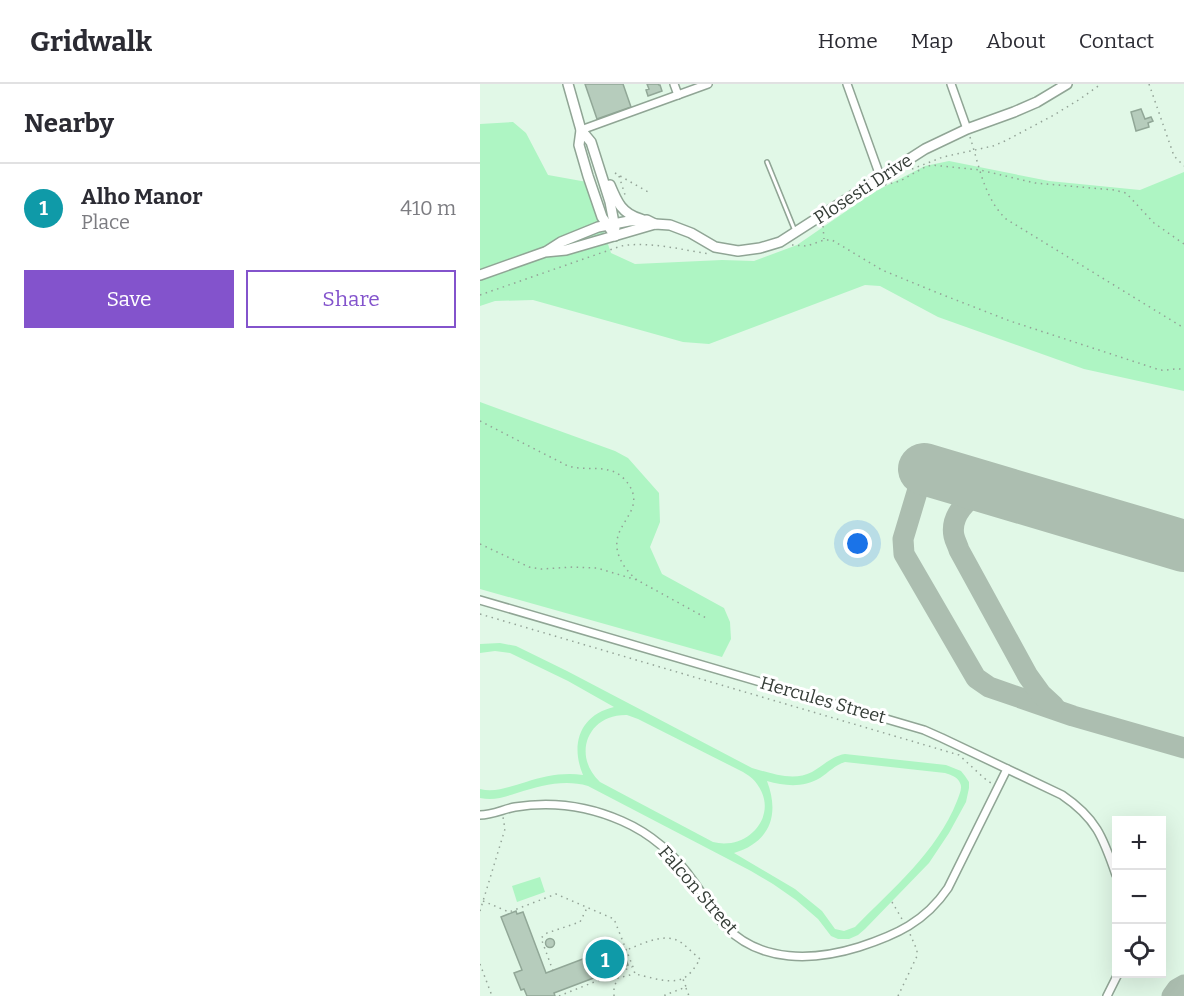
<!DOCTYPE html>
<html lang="en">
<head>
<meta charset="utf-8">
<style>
  :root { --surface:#fff; --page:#f2f2f3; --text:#2b2b33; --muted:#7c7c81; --line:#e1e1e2; --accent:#8353cc }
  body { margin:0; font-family:Bitter,serif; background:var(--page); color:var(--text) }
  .controls { position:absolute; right:18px; bottom:18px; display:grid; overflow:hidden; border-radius:0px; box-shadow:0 6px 24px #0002 }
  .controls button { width:54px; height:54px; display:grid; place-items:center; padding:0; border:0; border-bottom:2px solid var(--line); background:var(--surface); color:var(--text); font:30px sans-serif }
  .you { position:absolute; left:378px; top:460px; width:21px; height:21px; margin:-15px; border:4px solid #fff; border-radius:50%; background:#1a73e8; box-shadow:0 0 0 9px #1a73e833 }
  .badge { display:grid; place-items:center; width:39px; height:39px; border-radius:50%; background:var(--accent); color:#fff; font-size:20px; font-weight:700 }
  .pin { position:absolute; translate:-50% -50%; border:3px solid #fff; box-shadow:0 2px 6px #0006 }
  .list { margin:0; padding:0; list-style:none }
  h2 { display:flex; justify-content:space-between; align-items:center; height:78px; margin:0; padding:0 24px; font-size:26px }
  h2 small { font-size:20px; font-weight:400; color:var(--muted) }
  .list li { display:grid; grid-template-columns:39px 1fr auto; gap:18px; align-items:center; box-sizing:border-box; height:90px; padding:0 24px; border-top:2px solid var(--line) }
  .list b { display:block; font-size:22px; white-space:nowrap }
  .list p { margin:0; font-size:20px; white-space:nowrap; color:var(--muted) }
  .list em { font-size:20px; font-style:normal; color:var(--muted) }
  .actions { display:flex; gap:12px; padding:18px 24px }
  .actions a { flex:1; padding:14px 0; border:2px solid var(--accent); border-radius:0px; text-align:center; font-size:21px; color:var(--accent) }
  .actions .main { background:var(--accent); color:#fff }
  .icon { flex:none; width:33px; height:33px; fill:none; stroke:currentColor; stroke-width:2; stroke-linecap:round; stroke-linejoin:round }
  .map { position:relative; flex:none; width:704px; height:912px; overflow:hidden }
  header { display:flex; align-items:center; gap:36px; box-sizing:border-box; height:84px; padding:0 30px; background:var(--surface); border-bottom:2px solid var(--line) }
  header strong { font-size:28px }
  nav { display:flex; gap:33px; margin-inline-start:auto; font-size:21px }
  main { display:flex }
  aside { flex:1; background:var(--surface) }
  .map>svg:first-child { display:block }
  .green { fill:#aef5c3; fill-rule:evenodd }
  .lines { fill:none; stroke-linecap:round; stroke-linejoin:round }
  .taxiway { stroke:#acbeb0; stroke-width:21 }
  .runway { stroke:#acbeb0; stroke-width:52 }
  .building { fill:#b6ccbc; stroke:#91a797; stroke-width:1.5 }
  .lane-casing { stroke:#90a595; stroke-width:6 }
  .street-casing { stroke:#90a595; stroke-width:10 }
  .secondary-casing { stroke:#90a595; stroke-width:12 }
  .path { stroke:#93a397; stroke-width:1.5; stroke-dasharray:1.5 4.5; stroke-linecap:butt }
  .lane { stroke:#fff; stroke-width:3 }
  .street { stroke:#fff; stroke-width:7 }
  .secondary { stroke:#fff; stroke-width:9 }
  .labels { text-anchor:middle; stroke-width:6; stroke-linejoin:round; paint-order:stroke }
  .street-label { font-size:18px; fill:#353d37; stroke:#fff }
</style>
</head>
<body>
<header>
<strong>Gridwalk</strong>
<nav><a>Home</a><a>Map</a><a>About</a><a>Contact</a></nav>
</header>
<main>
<aside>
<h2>Nearby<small></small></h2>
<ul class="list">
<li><span class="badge" style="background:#0f9aa8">1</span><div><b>Alho Manor</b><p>Place</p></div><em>410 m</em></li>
</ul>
<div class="actions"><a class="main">Save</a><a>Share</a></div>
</aside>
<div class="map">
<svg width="704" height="912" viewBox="0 0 704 912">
  <rect width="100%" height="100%" fill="#e1f8e7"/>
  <g class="green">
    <path d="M33,38L46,49L68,91L107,98L131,169L155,180L242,176L274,177L317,161L394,108L445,82L469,77L569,97L660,106L704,88V307L604,285L458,233L400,202L385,201L229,260L203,258L53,216L15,217L0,222V40Z"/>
    <path d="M0,318L135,367L148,374L179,409L180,438L170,463L182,490L244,524L250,538L251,555L242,573L0,505Z"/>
    <path d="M20,559L36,562L87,587L272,684C291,689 313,698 332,688C344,681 352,672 365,670L466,681L481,687L485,692L489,698V704L486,718L469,749L449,779L385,845L378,851L369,855H358L351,852L338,835L316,816L293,800L271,787L108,702C83,695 61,702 37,709C24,713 14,717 0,714V705C16,709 31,702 46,698C64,692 84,688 103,691C90,660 100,631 134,623L88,597L30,569L15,567L0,569V560ZM147,631L158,635L263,688C268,691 274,695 277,700C300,731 268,767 233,758L120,698C92,672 107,630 147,631ZM365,678L465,689C471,691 478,693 480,699C483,704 479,711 477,717C457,768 412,805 375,843L364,847L355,845L342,827L315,805L254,769C290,758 300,731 287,697C305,702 323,704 340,694C349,688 355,681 365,678Z"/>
    <path d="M60,793L65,808L37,818L32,802Z"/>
  </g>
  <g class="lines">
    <g class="taxiway">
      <path d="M444,385L423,455L424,470L496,594L509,603L593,632L704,664"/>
      <path d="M520,408C515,409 510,408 505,409C487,412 470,433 474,452C475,457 478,462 479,466L548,592L561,610L574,622"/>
      <path d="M692,912L697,905L704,901"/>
    </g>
    <path class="runway" d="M444,385L704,462"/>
  </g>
  <g class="building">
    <path d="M105,0H143L151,23L117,35Z"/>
    <path d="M167,0H178L179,1H180L182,7L168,12L166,6L169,5Z"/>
    <path d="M661,25L665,35L671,33L673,37L668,39L669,43L656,47L651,28Z"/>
    <path d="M36,827L37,830L43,828L66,889L137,862L139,868L143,867L148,881L74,909L75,912H47L44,905L41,906L34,889L42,886L21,833Z"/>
    <circle cx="70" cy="859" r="4.5"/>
  </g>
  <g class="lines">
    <g class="lane-casing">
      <path id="lane" d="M287,78L315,147"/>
    </g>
    <g class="street-casing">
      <g id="street">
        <path d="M194,0L198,11"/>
        <path d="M367,0L400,92"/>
        <path d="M471,0L487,45"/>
        <path d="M101,46L228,0"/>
        <path d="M0,516L444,646L462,654L582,711C616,734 623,753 636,791"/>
        <path d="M0,731C12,731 24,725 35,723C72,717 108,722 142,737C172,750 196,772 214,798C225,813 233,830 246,843C281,879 334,877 379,863C416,851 445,838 468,804L527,685"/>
        <path d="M627,912L638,890"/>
      </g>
    </g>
    <g class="secondary-casing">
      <g id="secondary">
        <path d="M88,0L101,46L99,61L108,92L122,133L135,152"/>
        <path d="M101,46L111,58L130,118L135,144"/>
        <path d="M130,101C137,118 142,130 161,135"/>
        <path d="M67,167L81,158L118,143L149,137L167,136L175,140"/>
        <path d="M0,191L65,168L86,166L175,140L190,141L211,149L235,163L258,167L280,164L300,158L445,65L487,45L534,28L557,18L587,0"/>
      </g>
    </g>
    <g class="path">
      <path d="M669,0L694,72L704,82"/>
      <path d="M490,53C499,81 504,114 526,135L704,244"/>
      <path d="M432,85L463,73L513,62L525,57L574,31L600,15L621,0"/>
      <path d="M135,89L168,108"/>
      <path d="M139,92L146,114"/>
      <path d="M405,101L420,97L445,83L452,81L500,86L555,99L634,106L646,109L674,139L704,160"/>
      <path d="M343,142L344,155"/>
      <path d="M312,161L327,162L344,156H352L402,186L458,209L530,237L680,286C688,287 696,283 704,286"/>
      <path d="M0,211L141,162C170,157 202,166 230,170"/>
      <path d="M0,337L86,381C101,387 117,382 132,387C139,389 145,395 149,401C164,424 139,437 137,457C135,472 146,487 157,496L228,535"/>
      <path d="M0,460L49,483L61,485L93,483L117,484L157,496"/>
      <path d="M0,530L479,671L504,694L511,699"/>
      <path d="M3,817L29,828L76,810L134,835L153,883L155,890C171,893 195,903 208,891C213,887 217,880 220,875C214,870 208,864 202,859C185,847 163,860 146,866"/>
      <path d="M412,818L422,835"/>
      <path d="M0,827L25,745L23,733"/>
      <path d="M0,880L12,912"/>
      <path d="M73,887L61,854L67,849L100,838L107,824"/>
      <path d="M206,904L209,912"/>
      <path d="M79,912L152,883"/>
      <path d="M134,912V903L138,894L154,890"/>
      <path d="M185,912V911L206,903L203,895"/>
      <path d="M418,912L437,872V866L430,850"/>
    </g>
    <use href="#lane" class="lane"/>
    <use href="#street" class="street"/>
    <use href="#secondary" class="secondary"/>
  </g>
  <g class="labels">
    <g class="street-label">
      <text transform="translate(383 105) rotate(-33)" y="6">Plosesti Drive</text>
      <text transform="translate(343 616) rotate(16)" y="6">Hercules Street</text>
      <text transform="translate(218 806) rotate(49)" y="6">Falcon Street</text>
    </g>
  </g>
</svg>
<div class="controls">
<button>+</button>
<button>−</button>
<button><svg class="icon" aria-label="locate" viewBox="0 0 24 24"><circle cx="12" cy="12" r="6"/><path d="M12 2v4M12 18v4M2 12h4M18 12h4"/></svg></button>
</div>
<div class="you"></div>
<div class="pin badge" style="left:125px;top:875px;background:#0f9aa8">1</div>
</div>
</main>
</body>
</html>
